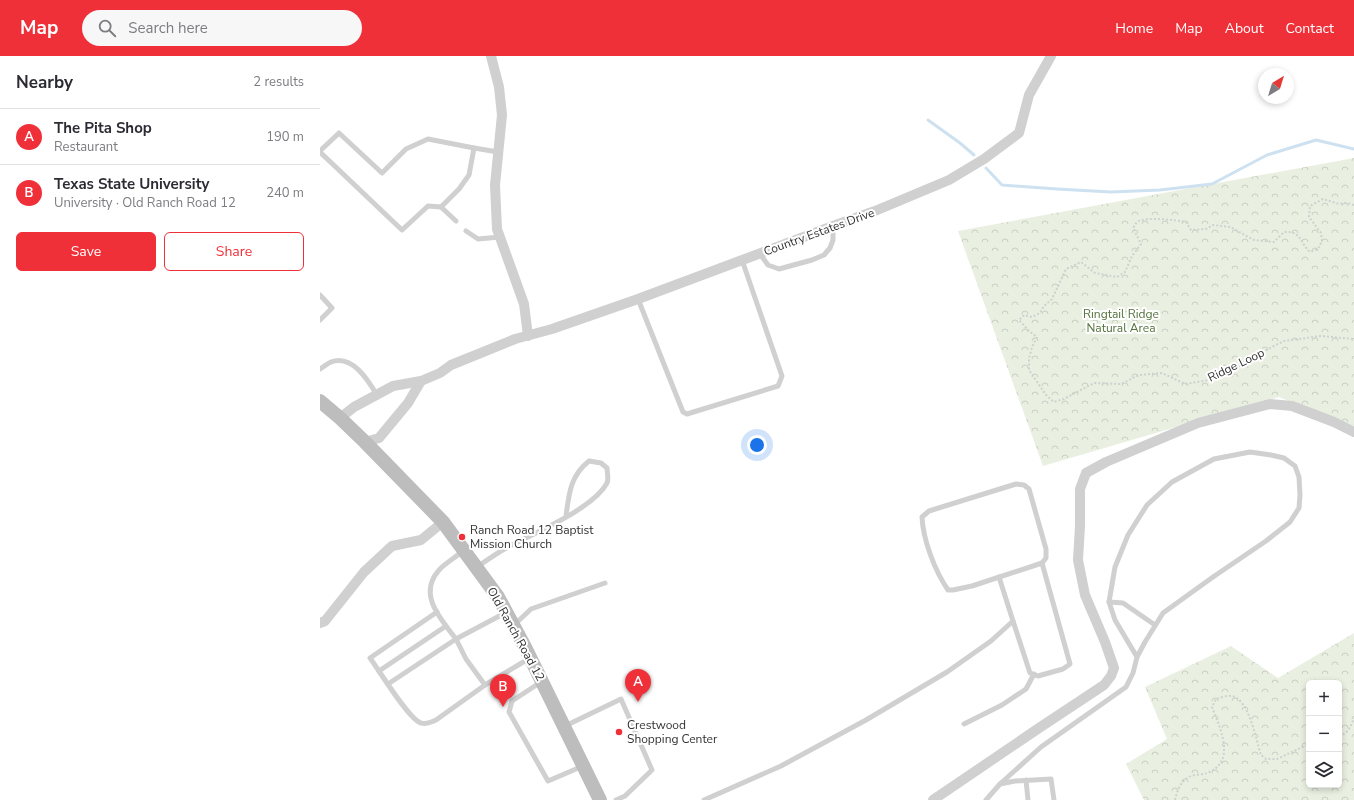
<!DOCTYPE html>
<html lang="en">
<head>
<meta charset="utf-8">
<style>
  :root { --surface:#fff; --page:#f7f7f7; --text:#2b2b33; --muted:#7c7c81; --line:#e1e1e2; --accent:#ef3039 }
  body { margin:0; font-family:"Nunito Sans",sans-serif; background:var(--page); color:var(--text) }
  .controls { position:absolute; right:12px; bottom:12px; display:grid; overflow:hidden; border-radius:6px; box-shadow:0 2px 6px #0003 }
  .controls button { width:36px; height:36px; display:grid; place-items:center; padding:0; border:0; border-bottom:1px solid var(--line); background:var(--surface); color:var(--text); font:20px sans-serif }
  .compass { position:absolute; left:938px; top:12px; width:36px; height:36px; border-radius:50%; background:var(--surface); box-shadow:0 2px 6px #0003; rotate:38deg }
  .you { position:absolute; left:437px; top:389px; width:14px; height:14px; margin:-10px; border:3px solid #fff; border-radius:50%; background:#1a73e8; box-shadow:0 0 0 6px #1a73e833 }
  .badge { display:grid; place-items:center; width:26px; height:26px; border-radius:50%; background:var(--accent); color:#fff; font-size:13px; font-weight:700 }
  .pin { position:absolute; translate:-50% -33px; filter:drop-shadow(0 1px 2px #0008) }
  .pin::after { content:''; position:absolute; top:21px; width:14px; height:12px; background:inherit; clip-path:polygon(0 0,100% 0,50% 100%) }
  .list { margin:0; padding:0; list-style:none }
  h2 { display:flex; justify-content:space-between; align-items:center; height:52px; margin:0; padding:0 16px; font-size:17px }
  h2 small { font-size:13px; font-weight:400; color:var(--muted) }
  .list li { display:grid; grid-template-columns:26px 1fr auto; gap:12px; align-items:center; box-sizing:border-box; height:56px; padding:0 16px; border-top:1px solid var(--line) }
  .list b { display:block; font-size:15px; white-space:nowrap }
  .list p { margin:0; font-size:13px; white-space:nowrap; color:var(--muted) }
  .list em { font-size:13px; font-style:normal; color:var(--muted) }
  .actions { display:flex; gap:8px; padding:12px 16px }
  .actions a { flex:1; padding:9px 0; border:1px solid var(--accent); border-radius:6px; text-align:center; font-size:14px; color:var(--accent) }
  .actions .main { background:var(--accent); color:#fff }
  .icon { flex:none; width:22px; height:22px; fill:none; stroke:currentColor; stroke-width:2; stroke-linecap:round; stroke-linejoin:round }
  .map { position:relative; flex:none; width:1034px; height:744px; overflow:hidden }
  header { display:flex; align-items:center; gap:24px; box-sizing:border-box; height:56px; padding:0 20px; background:var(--accent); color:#fff }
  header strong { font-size:19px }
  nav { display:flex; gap:22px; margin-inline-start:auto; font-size:14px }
  .search { width:280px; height:36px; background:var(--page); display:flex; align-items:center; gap:10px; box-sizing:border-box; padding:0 14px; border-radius:22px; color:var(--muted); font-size:15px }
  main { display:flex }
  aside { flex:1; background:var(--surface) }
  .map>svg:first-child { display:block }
  .park { fill:url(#park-crowns); fill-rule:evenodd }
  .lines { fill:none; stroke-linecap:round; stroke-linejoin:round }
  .stream { stroke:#cde1f0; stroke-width:3 }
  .path { stroke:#d0d0d0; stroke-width:2; stroke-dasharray:2 2; stroke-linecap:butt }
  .service { stroke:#d0d0d0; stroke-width:5 }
  .minor { stroke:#d0d0d0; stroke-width:10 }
  .secondary { stroke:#bdbdbd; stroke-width:14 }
  .poi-dot { fill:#ef3039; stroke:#fff; stroke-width:1.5 }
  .labels { text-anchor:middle; stroke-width:4; stroke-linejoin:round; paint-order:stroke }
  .street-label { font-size:12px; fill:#333; stroke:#fff }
  .park-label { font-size:12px; fill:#54723c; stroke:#fff }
  .poi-label { font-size:12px; fill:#333; stroke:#fff; text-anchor:start }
</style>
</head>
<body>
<header>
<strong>Map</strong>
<div class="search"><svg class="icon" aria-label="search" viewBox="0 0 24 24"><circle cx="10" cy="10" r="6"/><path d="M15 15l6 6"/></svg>Search here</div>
<nav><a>Home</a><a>Map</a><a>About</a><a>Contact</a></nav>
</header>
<main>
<aside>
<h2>Nearby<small>2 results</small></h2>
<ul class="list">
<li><span class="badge">A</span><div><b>The Pita Shop</b><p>Restaurant</p></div><em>190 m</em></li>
<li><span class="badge">B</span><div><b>Texas State University</b><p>University · Old Ranch Road 12</p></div><em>240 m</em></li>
</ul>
<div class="actions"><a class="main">Save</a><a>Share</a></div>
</aside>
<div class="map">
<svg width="1034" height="744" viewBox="0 0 1034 744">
  <defs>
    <pattern id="park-crowns" width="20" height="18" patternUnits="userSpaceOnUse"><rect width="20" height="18" fill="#e9f0e1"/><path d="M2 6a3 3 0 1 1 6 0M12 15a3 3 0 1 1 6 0" fill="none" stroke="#c8cec2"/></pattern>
  </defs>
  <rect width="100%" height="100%" fill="#fff"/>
  <g class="park">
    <path d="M1034,102V373L959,341L723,410L638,175Z"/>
    <path d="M1034,577V744H824L806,708L847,683L825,631L911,590L958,622ZM989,627H1019V729H989Z"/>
  </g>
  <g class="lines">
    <g class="stream">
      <path d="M608,64L640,87L654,99"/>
      <path d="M666,112L682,129L737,133L791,136L840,134L892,128L947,99L996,84L1034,93"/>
    </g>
    <g class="path">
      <path d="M1034,149L1027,147L1019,148L1003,143L990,150L989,161L1001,177L1002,185L998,193L990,196C979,186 982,175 964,176L954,186L934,184L910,171L893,169L886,173L871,174L866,166C858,164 826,161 819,165C816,166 815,169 813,172L821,188L812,200L805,216L797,221L775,217L761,206L746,213L732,243L724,250L720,257L712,261L704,259L699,264L709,275L717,281L712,291L709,303V314L726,339L734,346L744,343L774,327L801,328L819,319L842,317L865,328L889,324L917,312L932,301L964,285L1001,280L1034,283"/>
      <path d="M1019,680C1028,678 1031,670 1034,662"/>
      <path d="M855,744C857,735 860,726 869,721C874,718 882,719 887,717C917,706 900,672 892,651L896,643C900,642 907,639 911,640C929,642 936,684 941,699L946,703H957L989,688"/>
    </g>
    <g class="service">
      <path d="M0,95L19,77L62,117L86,93L108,83L154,92L178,96"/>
      <path d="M0,96L82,174L108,150L121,151L136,165"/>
      <path d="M121,151L139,133L149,119L154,92"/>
      <path d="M146,175L158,183L180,181"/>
      <path d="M440,198L448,209L459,213L492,204L504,199L510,192L513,184V170"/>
      <path d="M0,239L12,252L0,264"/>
      <path d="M318,243L363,356L367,358L458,330L462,320L422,204"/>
      <path d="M0,313C3,311 7,308 11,306C32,298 48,324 57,339"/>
      <path d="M696,428L704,429L709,433L726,493V502L722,507L652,530L633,534H628C615,515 603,484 602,461L609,455Z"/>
      <path d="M143,495C136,501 127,506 121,512C96,537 120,562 136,583L185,557"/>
      <path d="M157,511C167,504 177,497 188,491C214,477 273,453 287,427C289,423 287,416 287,412L281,407L269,405C250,420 249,438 246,460"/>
      <path d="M789,546L803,547L835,569"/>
      <path d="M117,556L50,602C59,614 89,664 101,667C107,669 111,666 116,664L165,629"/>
      <path d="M693,565L710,617L718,620L743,613L750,608L722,507"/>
      <path d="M194,569L211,553L285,527"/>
      <path d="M59,615L126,570"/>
      <path d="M221,626L192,645L189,656L228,725L263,710"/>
      <path d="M68,628L136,583L146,603L165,629L210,602"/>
      <path d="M644,668L682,649L706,633L714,618"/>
      <path d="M245,670L301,643L332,714L305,740L296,744"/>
      <path d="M706,724L708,744"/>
      <path d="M680,728L721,691L806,631L813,617L817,601L825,586L843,557L893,521L946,485L970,466L979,452L980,439L979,421L975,410L964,402L951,399L930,396L894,403L852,426L827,449L808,479L795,511L789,546L795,564L817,601"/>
      <path d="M384,744L461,710L546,664L627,616L671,585L693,565L679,521"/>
      <path d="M666,744L680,728L695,725L731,723L734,744"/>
    </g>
    <g class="minor">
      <path d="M171,0L179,31L182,59L175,129L177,173L204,248L208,280"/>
      <path d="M20,362L34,351L73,330L101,325L120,317L131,309L195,283L232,273L318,243L513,170L555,155L629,124L664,103L699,77L709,39L731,0"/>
      <path d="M45,386L59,382L88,347L101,325"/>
      <path d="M0,567L5,565L44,516L72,490L101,484L123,466"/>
      <path d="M613,744L719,672L784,629L791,620L794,612L785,586L765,539L758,504L760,470V433L766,417L786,406L878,367L950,348L972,350L1014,366L1034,376"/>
    </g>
    <path class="secondary" d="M0,345L20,362L45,386L123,466L178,541L205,591L280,744"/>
  </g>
  <g class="poi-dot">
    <circle cx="142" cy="481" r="4"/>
    <circle cx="299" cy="676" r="4"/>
  </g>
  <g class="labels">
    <g class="street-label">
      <text transform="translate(499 176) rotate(-20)" y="4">Country Estates Drive</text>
      <text transform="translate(916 309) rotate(-26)" y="4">Ridge Loop</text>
      <text transform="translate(196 578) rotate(61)" y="4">Old Ranch Road 12</text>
    </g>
    <g class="park-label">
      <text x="801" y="262">Ringtail Ridge<tspan x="801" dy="14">Natural Area</tspan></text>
    </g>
    <g class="poi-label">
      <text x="150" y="478">Ranch Road 12 Baptist<tspan x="150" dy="14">Mission Church</tspan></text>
      <text x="307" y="673">Crestwood<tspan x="307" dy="14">Shopping Center</tspan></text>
    </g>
  </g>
</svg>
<div class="controls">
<button>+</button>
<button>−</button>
<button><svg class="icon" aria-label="layers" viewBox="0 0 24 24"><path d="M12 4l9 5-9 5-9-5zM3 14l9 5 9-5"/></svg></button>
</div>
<svg class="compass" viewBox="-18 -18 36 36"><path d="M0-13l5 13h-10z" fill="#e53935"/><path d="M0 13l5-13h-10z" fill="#7c7c81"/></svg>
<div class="you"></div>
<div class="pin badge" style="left:318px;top:646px">A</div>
<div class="pin badge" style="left:183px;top:651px">B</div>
</div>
</main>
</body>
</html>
